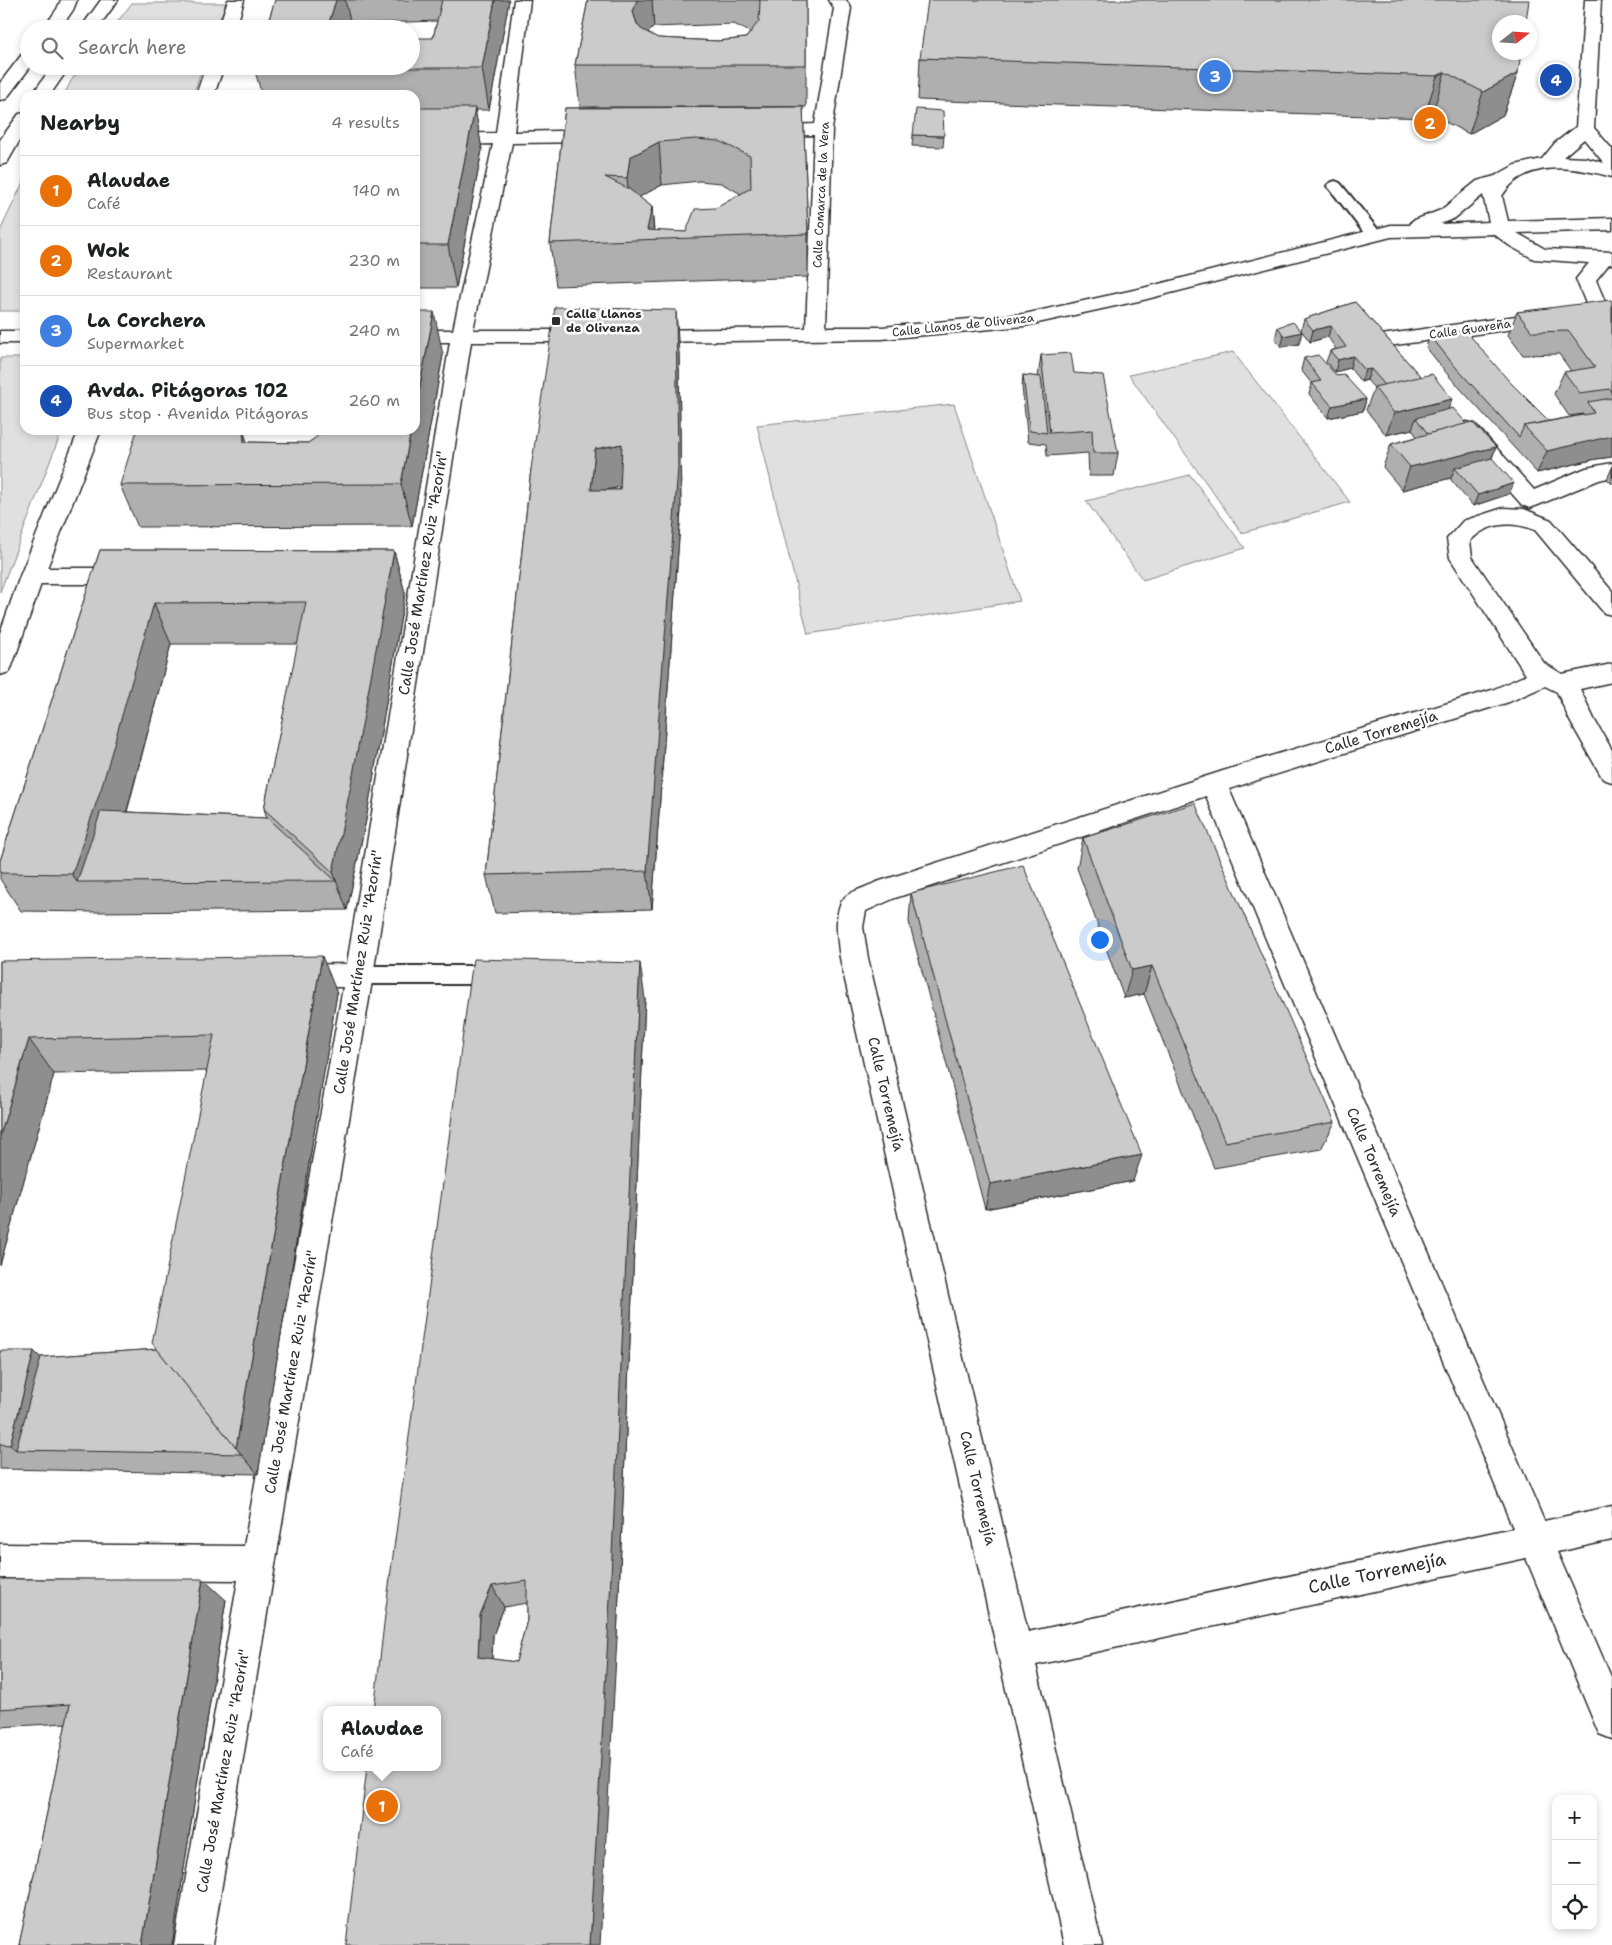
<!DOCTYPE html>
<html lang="en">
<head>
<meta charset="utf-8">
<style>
  :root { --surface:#fff; --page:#f6f6f6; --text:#202124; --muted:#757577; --line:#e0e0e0; --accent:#1a73e8 }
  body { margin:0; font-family:"Shantell Sans",sans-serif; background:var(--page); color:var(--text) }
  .controls { position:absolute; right:15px; bottom:15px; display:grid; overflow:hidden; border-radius:10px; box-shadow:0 2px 8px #0003 }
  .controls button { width:45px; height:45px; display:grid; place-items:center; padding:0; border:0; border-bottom:1px solid var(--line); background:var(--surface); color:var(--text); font:25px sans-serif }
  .compass { position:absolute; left:1492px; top:15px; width:45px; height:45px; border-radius:50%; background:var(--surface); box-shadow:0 2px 8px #0003; rotate:73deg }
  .you { position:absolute; left:1099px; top:939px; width:18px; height:18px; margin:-12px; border:4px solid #fff; border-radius:50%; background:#1a73e8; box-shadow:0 0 0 8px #1a73e833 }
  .badge { display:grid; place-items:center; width:32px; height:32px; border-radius:50%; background:var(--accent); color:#fff; font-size:16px; font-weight:700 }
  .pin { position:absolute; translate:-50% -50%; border:2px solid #fff; box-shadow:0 1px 5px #0006 }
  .popup { position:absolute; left:323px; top:1706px; width:118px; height:65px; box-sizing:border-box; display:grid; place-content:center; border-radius:10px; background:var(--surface); filter:drop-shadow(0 1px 4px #0005); font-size:16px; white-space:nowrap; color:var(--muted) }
  .popup b { font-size:19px; color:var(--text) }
  .popup::after { content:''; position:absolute; left:50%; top:100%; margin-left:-10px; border:10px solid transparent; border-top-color:var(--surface) }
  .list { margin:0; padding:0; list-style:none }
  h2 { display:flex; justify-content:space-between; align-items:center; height:65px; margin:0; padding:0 20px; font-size:21px }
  h2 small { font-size:16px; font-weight:400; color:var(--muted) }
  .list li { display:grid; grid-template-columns:32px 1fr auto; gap:15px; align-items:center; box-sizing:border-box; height:70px; padding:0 20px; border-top:1px solid var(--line) }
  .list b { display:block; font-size:19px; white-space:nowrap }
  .list p { margin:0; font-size:16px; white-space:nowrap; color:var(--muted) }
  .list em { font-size:16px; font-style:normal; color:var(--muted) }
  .icon { flex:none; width:28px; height:28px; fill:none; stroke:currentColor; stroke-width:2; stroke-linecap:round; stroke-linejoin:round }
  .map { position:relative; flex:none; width:1612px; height:1945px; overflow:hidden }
  .search { position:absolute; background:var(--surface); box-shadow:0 2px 8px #0003; left:20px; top:20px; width:400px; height:55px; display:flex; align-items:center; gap:12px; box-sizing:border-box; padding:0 18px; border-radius:28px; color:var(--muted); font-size:19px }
  .panel { position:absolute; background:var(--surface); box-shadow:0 2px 8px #0003; left:20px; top:90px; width:400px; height:345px; border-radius:15px }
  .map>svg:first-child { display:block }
  .green { fill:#e0e0e0; stroke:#868686 }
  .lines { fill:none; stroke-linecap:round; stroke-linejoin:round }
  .lane-casing { stroke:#2b2b2b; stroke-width:4 }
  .street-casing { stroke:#2b2b2b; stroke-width:3 }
  .lane { fill:#fff; fill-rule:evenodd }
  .street { fill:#fff; fill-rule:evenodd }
  .wall { fill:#afafaf; stroke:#2b2b2b; fill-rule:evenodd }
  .shaded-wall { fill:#8e8e8e; stroke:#2b2b2b }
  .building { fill:#cbcbcb; stroke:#2b2b2b; fill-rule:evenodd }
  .poi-dot { fill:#2b2b2b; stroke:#fff; stroke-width:2 }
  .labels { text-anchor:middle; stroke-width:5; stroke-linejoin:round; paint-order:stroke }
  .far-street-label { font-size:12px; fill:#2b2b2b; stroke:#fff }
  .far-poi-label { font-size:12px; font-weight:bold; fill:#2b2b2b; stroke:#fff; text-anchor:start }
  .street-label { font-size:15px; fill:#2b2b2b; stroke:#fff }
  .near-street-label { font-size:18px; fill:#2b2b2b; stroke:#fff }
</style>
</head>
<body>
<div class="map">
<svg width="1612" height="1945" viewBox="0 0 1612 1945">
  <rect width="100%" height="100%" fill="#fff"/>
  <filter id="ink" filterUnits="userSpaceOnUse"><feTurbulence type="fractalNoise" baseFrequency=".02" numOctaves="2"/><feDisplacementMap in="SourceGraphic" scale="10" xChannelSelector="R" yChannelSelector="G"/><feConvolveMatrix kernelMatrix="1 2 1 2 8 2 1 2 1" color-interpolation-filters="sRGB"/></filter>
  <g filter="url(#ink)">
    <g class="green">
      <path d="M132,3H226L217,29H112Z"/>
      <path d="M82,66H203L193,95H64L71,81Z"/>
      <path d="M25,178V311H0V231Z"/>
      <path d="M1233,352L1350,502L1242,533L1129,375Z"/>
      <path d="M0,358H25V430H62L0,592Z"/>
      <path d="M954,404L1020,601L808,634L757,425Z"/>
      <path d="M1190,475L1245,548L1143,580L1086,501Z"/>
    </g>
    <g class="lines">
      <g class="lane-casing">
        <g id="lane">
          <path d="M1335,181L1340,183L1380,232L1382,235L1380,238H1368L1330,189L1327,186L1330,183Z"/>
          <path d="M359,966H500L508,968L511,975L508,982L500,984H359L351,982L348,975L351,968Z"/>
        </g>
      </g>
      <g class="street-casing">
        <g id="street">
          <path d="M61,0H77L73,10L60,29H43L57,9Z"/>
          <path d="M101,0H118L97,29H80Z"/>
          <path d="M228,0H244L236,29H218Z"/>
          <path d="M514,0H530L514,132L598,130L604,132L607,136L604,140L598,142L512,143L473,330H588L595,332L598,336L595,340L588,342H471L373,975L212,1945H174L238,1580L0,1578V1544L244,1546L343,987H293L283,984L279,976L283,968L293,965L347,964L450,342H415V330H453L493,144L415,146V134L496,133Z"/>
          <path d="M829,0H846L851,8L832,129L826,327H882L1024,314L1143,288L1391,225H1410L1412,221L1441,210L1477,181L1495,176L1515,165L1542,159L1555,143L1576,127L1585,0H1601L1594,128L1612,149V177C1575,167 1525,158 1502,196L1508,221L1612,218V230L1517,233L1545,249L1612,252V264H1609L1596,280L1606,304L1612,303V335L1605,333L1594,318L1388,346L1381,345L1378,340L1381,335L1388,334L1587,306L1576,279L1589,263L1534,259L1510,246L1494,234L1391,237L1143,300L1024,326L882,339L641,342L634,340L631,336L634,332L641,330L806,328L814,135L766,136L760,135L757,131L760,127L766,126L815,124L834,8ZM1584,139L1604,163L1586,158L1563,157ZM1483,195L1489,222L1440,224L1455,218Z"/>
          <path d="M29,52V66H31L6,99L0,100V83L23,53Z"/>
          <path d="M52,66H70L50,95H32Z"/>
          <path d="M206,66H224L214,95H196Z"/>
          <path d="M25,113V131L7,163L0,165V140L19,114Z"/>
          <rect x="0" y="331" width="25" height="12"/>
          <path d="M1467,422L1475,424L1534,490L1586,468L1612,463V477L1599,480L1538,505L1530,508L1522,505L1459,434L1456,429L1459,424Z"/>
          <path d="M79,430H101L47,568H128L136,570L140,576L136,582L128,584H41L12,666L9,672L0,675V633L20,576Z"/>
          <path d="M1503,508L1524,509L1551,520L1612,591V615L1604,613L1535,530C1512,521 1488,522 1470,541L1472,557L1544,663L1562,674L1612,664V682L1580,689L1594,719L1612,750V782L1603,779L1570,721L1557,692L1545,686L1509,702L1229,789L1544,1521L1612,1506V1540L1557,1552L1612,1679V1739L1599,1734L1526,1558L1036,1665L1102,1945H1064L840,958C838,943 832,910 845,897C850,892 869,886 877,882L1251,762L1492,690L1526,675L1450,558L1447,539L1463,521ZM1206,796L1513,1528L1028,1632L868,958L863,927L866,911L895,898Z"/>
        </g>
      </g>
      <use href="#lane" class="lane"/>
      <use href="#street" class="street"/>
    </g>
    <g class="wall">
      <path d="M275,0H509L489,110H475L482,150L456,288H415V95H262L254,68L433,38L437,21L351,24L349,29H266Z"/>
      <path d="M588,0H806V107H580L575,65ZM734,24L750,32L746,38L718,41L658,38L647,33L654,27Z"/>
      <path d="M920,58L1518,73L1503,115L1469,134L1432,115L1424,118L918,100Z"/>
      <path d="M803,107L808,234V277L556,286L550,243L565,108ZM699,181L721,183L741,194L716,208L686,232L654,231L652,207L639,197L662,185Z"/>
      <path d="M913,135L944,136L943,147L912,146Z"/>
      <path d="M1612,301V457L1596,459L1537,473L1448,375L1426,347L1430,335L1509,381L1549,421L1582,415L1583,414L1569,416L1554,394L1564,372L1571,371L1559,354L1523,355L1508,335L1517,312Z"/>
      <path d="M1355,302L1449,409L1496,447L1492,458L1509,494L1473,506L1451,480V478L1402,490L1383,467L1391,444L1417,437L1412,429L1386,435L1366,410L1374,388L1367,380L1361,382L1350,368L1335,372L1326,362L1330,351L1336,349L1328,337L1310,342L1301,330L1304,319Z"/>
      <path d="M1278,327L1299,344L1281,347L1275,339Z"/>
      <path d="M679,353L681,510L652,909L495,913L486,875L531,469ZM620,487V490H604Z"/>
      <path d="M443,355L412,526L138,527L120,485L243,430L247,442L308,443Z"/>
      <path d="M1041,355L1074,373L1118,453L1114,476H1089L1088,453L1047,456L1046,444L1028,442L1022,387L1023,375L1038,377Z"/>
      <path d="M1304,358L1337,376L1366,399L1363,411L1328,418L1309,394L1312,384L1301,370Z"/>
      <path d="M1612,468V484L1607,479Z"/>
      <path d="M100,550L394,551L405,593L366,820L347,910L95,912L21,911L0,879V861ZM171,644H298L264,809L267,818L127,812Z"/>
      <path d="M1083,838L1335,1122L1321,1149L1214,1168L1144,994L1124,998L1077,868Z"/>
      <path d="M911,893L1133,1181L985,1209L909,922Z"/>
      <path d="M0,961L337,993L258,1474L0,1469V1351L41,1357L157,1349L207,1071L54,1074L0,1265Z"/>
      <path d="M645,999L617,1638L346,1945ZM527,1603V1620L516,1662L492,1659L493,1635L504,1607Z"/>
      <path d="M0,1579L226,1600L172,1945H19L66,1723L0,1727Z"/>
    </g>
    <g class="shaded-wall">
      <path d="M336,0H345L351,24L349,29H327Z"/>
      <path d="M495,0H509V1L489,110L482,68Z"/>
      <path d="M637,0H652L654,27L642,38L633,12Z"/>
      <path d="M1445,72L1432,115L1424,118L1437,76Z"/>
      <path d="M1518,73L1503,115L1469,134L1483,92Z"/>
      <path d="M475,108L482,150L456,288L448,245Z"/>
      <path d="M659,142L662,185L634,200L631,221L627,178L630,157Z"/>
      <path d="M652,207L654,240L647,230Z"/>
      <path d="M676,310L679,353L681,510L652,909L647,871Z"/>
      <path d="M434,312L443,355L412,526L401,484L411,430H415V411Z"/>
      <path d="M1331,326L1328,337L1310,342L1313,330Z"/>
      <path d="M1302,332L1299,344L1281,347L1284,336Z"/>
      <path d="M1353,356L1350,368L1335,372L1338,360Z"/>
      <path d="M1371,369L1367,380L1361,382L1365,370Z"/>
      <path d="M1366,399L1363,411L1328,418L1332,406Z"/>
      <path d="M1452,399L1444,421L1416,418L1412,429L1386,435L1394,413Z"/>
      <path d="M243,430L257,471L244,442Z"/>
      <path d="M1607,436H1612V457L1596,459L1537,473L1547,451Z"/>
      <path d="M622,444L626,486L600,491L591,490L595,449Z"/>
      <path d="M1496,447L1487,470L1455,468L1451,478L1402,490L1410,467Z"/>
      <path d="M1514,483L1509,494L1473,506L1478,495Z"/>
      <path d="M394,551L405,593L366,820L347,910L333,872Z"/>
      <path d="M154,603L171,644L123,825L77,882L72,874Z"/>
      <path d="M322,956L337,993L258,1474L236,1448Z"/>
      <path d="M640,963L645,999L617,1638L600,1945H590Z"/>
      <path d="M1152,966L1144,994L1124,998L1132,970Z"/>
      <path d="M29,1039L54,1074L0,1265V1136Z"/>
      <path d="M1142,1155L1133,1181L985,1209L990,1184Z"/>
      <path d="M34,1351L62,1379L16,1450L10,1445Z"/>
      <path d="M203,1579L226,1600L172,1945H142Z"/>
      <path d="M492,1586L504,1607L493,1635L491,1676L478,1657L480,1615Z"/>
    </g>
    <g class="building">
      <path d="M275,0H336L327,29H266Z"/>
      <path d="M442,0H495L482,68H254L255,66H411V38H433Z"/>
      <path d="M588,0H637L633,12L637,24L641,29L658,38L718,41L746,38L759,21L760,1L759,0H806V65H575Z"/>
      <path d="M928,0H1529L1526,22H1500V52H1521L1518,73L1483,92L1445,72L1437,76L920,58Z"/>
      <path d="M803,107L808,234L550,243L565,108ZM696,139L719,141L750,156L751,188L716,208L695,209L686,232L647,230L652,207L629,189L605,177L627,178L630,157L659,142Z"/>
      <path d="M415,108H475L448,245H415Z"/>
      <path d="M916,109L943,111L944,136L913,135Z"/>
      <path d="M1611,300L1612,301V392L1610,389L1580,393L1564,372L1595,367L1569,331L1532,332L1517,312Z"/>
      <path d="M1355,302L1421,377L1385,385L1371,369L1365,370L1353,356L1338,360L1330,351L1346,347L1331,326L1313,330L1304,319Z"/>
      <path d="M555,307L676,310L678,468L647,871L486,875L531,469ZM622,444L620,490H591L595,449Z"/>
      <path d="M415,312H434L415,411Z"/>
      <path d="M1293,322L1302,332L1284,336L1278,327Z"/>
      <path d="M1466,331L1509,381L1549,421L1524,426L1519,437L1452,363L1430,335Z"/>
      <path d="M1071,353L1074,373L1103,375L1118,453H1093L1092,430L1050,433L1041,355Z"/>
      <path d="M1318,355L1337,376L1344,375L1366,399L1332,406L1312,383L1321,381L1304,358Z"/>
      <path d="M1432,374L1452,399L1394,413L1374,387Z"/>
      <path d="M1023,375L1041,377L1047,433L1030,431Z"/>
      <path d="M1612,398V436L1547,451L1524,426L1594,413L1588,402Z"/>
      <path d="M1453,408L1467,424L1428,434L1416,418Z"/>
      <path d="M1472,422L1496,447L1410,467L1391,444Z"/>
      <path d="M137,430H243L244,442L308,443L326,430H411L401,484L120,485Z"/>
      <path d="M1492,458L1514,483L1478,495L1455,468Z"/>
      <path d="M100,550L394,551L352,780L333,872L264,809L306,602L154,603L102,786L72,874L0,873V861Z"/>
      <path d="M1195,803L1335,1122L1225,1142L1152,966L1132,970L1083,838Z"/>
      <path d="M101,811L267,818L336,881L77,882Z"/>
      <path d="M1023,865L1142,1155L990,1184L911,893Z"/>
      <path d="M322,956L236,1448L152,1343L214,1035L29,1039L0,1136V961Z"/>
      <path d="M473,959L640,963L609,1619L590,1945H346L367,1767H437V1710H374L385,1615ZM527,1581V1620L516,1662L478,1657L480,1615L492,1586Z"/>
      <path d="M157,1349L241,1454L16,1450L41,1357Z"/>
      <path d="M0,1351H34L10,1445L0,1444Z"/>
      <path d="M0,1579H203L142,1945H19L70,1704L0,1709Z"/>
    </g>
  </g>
  <rect class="poi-dot" x="551" y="316" width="10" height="10" rx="2.5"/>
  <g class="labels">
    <g class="far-street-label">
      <text transform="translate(821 195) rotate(-87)" y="4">Calle Comarca de la Vera</text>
      <text transform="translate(963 325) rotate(-6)" y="4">Calle Llanos de Olivenza</text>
      <text transform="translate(1470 329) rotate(-8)" y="4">Calle Guareña</text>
    </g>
    <g class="far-poi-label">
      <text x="566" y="318">Calle Llanos<tspan x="566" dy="14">de Olivenza</tspan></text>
    </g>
    <g class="street-label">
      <text transform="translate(423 573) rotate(-81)" y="5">Calle José Martínez Ruiz "Azorín"</text>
      <text transform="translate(1381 732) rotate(-17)" y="5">Calle Torremejía</text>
      <text transform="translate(358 972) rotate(-81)" y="5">Calle José Martínez Ruiz "Azorín"</text>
      <text transform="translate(886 1094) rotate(77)" y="5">Calle Torremejía</text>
      <text transform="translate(1374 1162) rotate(67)" y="5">Calle Torremejía</text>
      <text transform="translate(291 1372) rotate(-80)" y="5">Calle José Martínez Ruiz "Azorín"</text>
      <text transform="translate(978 1488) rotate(77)" y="5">Calle Torremejía</text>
      <text transform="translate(223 1771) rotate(-80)" y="5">Calle José Martínez Ruiz "Azorín"</text>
    </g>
    <g class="near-street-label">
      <text transform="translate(1377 1573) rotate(-12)" y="6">Calle Torremejía</text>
    </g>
  </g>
</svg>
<div class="controls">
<button>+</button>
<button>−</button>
<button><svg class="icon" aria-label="locate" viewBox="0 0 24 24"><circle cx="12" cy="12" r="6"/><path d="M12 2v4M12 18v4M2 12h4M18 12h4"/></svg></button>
</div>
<svg class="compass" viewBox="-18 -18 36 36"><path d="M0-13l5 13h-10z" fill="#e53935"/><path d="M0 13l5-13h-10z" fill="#757577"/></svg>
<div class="you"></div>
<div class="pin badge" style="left:382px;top:1806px;background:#e8710a">1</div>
<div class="popup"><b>Alaudae</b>Café</div>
<div class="pin badge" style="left:1430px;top:123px;background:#e8710a">2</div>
<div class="pin badge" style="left:1215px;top:76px;background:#3f7fe0">3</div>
<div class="pin badge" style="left:1556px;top:80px;background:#1a4fb4">4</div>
<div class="search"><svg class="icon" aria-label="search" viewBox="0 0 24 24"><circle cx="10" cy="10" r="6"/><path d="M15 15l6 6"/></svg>Search here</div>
<section class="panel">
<h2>Nearby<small>4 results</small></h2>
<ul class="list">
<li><span class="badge" style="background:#e8710a">1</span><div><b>Alaudae</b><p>Café</p></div><em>140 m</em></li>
<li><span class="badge" style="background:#e8710a">2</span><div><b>Wok</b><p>Restaurant</p></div><em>230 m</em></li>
<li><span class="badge" style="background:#3f7fe0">3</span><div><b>La Corchera</b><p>Supermarket</p></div><em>240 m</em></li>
<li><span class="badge" style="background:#1a4fb4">4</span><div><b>Avda. Pitágoras 102</b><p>Bus stop · Avenida Pitágoras</p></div><em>260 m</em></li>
</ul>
</section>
</div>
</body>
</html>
